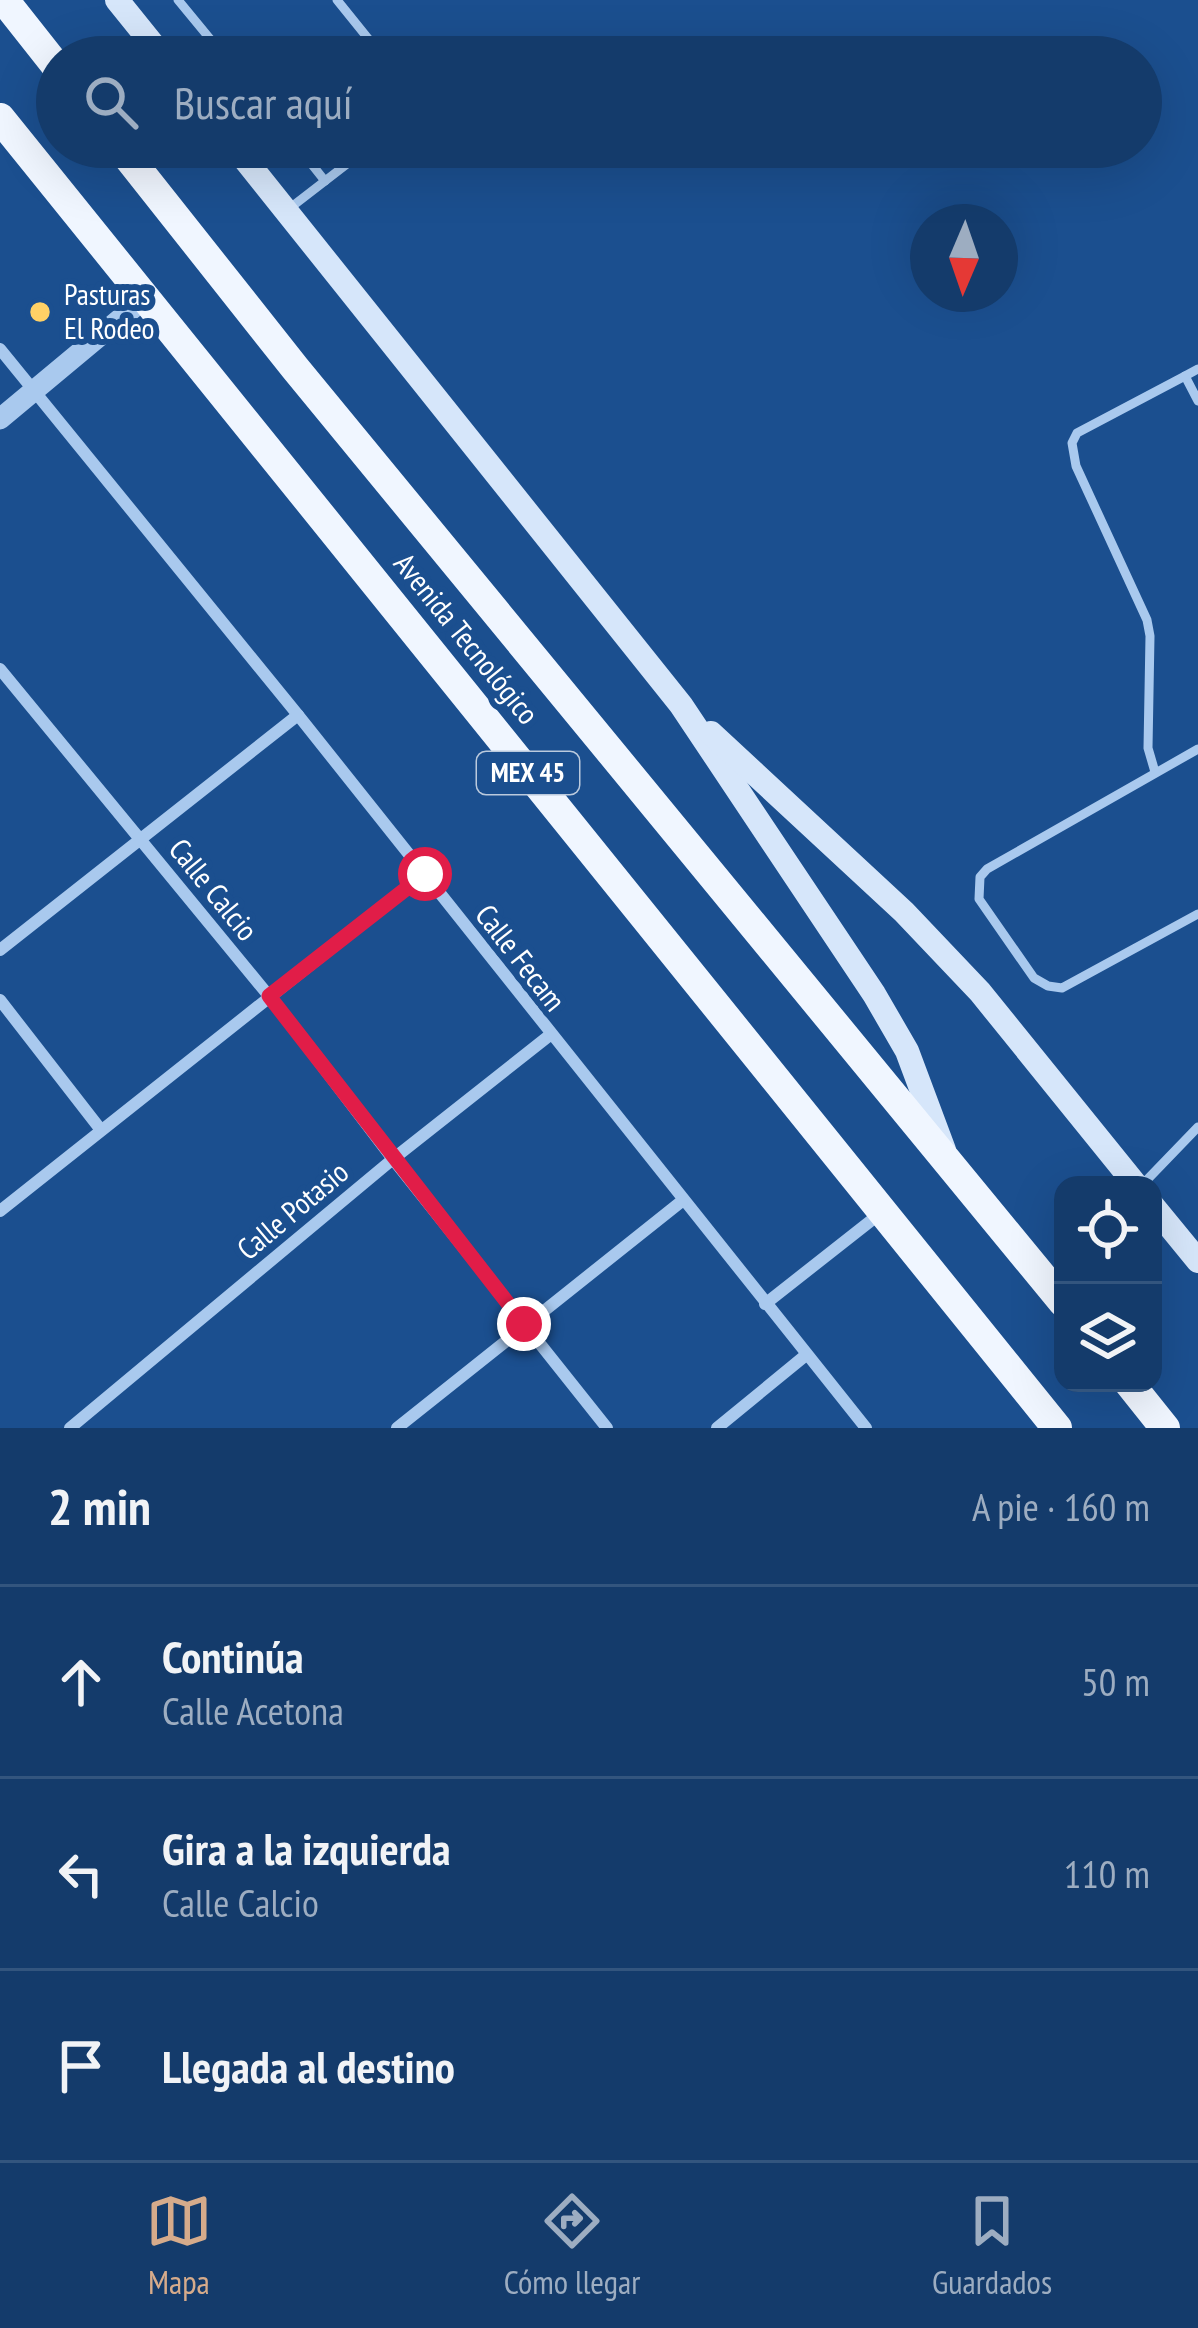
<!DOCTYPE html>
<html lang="es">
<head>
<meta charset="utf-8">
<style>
  :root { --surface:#143b6b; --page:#214673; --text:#f1f3f6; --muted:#9dadc1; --line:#33557e; --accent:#d6ab8b }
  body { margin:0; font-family:"PT Sans Narrow",sans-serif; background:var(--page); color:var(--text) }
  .controls { position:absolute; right:36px; bottom:36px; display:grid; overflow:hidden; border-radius:24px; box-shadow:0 12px 48px #0002 }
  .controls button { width:108px; height:108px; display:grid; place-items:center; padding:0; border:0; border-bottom:3px solid var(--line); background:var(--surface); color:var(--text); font:60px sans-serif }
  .compass { position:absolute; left:910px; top:204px; width:108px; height:108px; border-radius:50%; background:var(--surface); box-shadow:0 12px 48px #0002; rotate:182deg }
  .stop { position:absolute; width:36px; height:36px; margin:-27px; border:9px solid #e11d48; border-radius:50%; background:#fff }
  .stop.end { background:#e11d48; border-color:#fff; box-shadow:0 3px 12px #0008 }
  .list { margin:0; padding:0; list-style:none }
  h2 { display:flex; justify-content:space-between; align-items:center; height:156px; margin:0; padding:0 48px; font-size:51px }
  h2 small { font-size:39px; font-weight:400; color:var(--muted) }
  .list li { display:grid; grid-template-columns:78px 1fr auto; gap:36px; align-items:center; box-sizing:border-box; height:192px; padding:0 48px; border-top:3px solid var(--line) }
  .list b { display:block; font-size:45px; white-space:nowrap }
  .list p { margin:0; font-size:39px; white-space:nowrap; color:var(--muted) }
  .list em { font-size:39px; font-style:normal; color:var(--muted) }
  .icon { flex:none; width:66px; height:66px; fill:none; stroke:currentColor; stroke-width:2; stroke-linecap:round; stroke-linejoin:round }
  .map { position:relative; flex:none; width:1198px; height:1428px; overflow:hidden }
  .search { position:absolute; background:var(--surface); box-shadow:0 12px 48px #0002; left:36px; right:36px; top:36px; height:132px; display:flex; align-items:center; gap:30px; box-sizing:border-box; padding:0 42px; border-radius:66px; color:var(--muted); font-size:45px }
  .sheet { height:732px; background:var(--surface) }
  nav { display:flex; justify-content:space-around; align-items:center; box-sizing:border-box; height:168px; border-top:3px solid var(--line); background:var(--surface); font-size:33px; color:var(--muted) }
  nav a { display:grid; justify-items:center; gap:6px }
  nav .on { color:var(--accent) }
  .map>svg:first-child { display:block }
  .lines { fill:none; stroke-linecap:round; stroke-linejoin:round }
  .service { stroke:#a9c9ee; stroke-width:9 }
  .minor { stroke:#a9c9ee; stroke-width:12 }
  .tertiary { stroke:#a9c9ee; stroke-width:21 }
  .secondary { stroke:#d6e6fa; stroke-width:24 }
  .primary { stroke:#f0f6ff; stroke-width:30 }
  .route { stroke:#e11d48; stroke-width:15 }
  .poi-dot { fill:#ffd166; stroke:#1b4f8f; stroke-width:4.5 }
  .labels { text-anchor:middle; stroke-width:12; stroke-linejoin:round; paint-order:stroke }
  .shield { fill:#1b4f8f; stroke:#bbcadd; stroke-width:3 }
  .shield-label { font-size:27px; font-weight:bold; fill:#fff }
  .poi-label { font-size:30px; fill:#fff; stroke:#1b4f8f; text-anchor:start }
  .street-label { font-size:30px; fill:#fff; stroke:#1b4f8f }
</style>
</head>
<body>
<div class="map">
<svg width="1198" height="1428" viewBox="0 0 1198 1428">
  <rect width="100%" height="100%" fill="#1b4f8f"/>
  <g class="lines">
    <g class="service">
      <path d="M178,0L225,57"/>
      <path d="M337,0L383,57"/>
      <path d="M298,147L325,181"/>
      <path d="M290,208L369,147"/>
      <path d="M1198,369L1185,376L1198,401"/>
      <path d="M1198,749L987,869L980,877L979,899L1034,978L1048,986L1062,988L1198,914"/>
      <path d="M1155,772L1148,748L1150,636L1147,620L1076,466L1072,443L1077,433L1185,376"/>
      <path d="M1142,1185L1198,1127"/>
    </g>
    <g class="minor">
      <path d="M0,349L298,715L866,1428"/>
      <path d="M0,669L269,996L393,1159L607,1428"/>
      <path d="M0,950L298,715"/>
      <path d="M0,1000L101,1130"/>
      <path d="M0,1211L425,874"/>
      <path d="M765,1304L882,1212"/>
      <path d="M70,1428L393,1159L550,1035"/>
      <path d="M397,1428L682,1201"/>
      <path d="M717,1428L806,1355"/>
    </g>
    <path class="tertiary" d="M0,419L144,299"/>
    <g class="secondary">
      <path d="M117,0L163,57"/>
      <path d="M235,147L681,705L874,994L907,1051L944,1150"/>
      <path d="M711,733L904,912L980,992L1136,1185"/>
      <path d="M1153,1206L1198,1261"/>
    </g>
    <g class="primary">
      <path d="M4,0L57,67"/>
      <path d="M0,118L1057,1428"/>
      <path d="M120,147L295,368L1063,1302"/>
      <path d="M1129,1383L1165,1428"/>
    </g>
  </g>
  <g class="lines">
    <path class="route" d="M425,874L269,996L524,1324"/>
  </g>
  <circle class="poi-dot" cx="40" cy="312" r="12"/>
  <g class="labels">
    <rect class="shield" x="477" y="752" width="102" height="42" rx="9"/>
    <g class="shield-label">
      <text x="528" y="782">MEX 45</text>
    </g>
    <g class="poi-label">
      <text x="64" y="305">Pasturas<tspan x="64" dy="34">El Rodeo</tspan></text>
    </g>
    <g class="street-label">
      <text transform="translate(466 639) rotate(51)" y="10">Avenida Tecnológico</text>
      <text transform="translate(213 890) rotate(51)" y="10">Calle Calcio</text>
      <text transform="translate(520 958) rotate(52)" y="10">Calle Fecam</text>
      <text transform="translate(293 1211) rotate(-40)" y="10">Calle Potasio</text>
    </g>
  </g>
</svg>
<div class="controls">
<button><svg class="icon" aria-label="locate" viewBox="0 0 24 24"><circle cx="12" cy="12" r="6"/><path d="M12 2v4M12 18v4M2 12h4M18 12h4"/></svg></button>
<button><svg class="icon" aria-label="layers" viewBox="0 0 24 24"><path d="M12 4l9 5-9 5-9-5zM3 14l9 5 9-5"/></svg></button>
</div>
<svg class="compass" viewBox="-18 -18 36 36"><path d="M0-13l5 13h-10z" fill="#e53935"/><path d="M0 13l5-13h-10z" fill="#9dadc1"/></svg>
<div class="stop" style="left:425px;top:874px"></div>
<div class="stop end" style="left:524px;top:1324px"></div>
<div class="search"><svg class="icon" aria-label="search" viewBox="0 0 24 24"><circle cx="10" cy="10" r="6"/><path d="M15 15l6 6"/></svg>Buscar aquí</div>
</div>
<section class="sheet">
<h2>2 min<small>A pie · 160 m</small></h2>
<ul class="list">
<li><svg class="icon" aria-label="ahead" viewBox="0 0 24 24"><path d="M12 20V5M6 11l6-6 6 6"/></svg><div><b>Continúa</b><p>Calle Acetona</p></div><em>50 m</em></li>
<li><svg class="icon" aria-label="left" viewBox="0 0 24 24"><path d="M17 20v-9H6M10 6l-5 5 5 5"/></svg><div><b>Gira a la izquierda</b><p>Calle Calcio</p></div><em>110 m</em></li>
<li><svg class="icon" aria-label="arrive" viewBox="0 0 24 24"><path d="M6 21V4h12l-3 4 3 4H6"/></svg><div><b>Llegada al destino</b></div></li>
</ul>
</section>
<nav>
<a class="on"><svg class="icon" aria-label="map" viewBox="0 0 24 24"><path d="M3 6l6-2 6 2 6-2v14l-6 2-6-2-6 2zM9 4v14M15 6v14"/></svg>Mapa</a>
<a><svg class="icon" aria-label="directions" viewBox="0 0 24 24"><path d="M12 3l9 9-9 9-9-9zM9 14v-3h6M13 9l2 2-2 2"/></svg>Cómo llegar</a>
<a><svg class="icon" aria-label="saved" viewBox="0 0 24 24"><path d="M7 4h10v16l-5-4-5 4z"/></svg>Guardados</a>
</nav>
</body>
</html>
